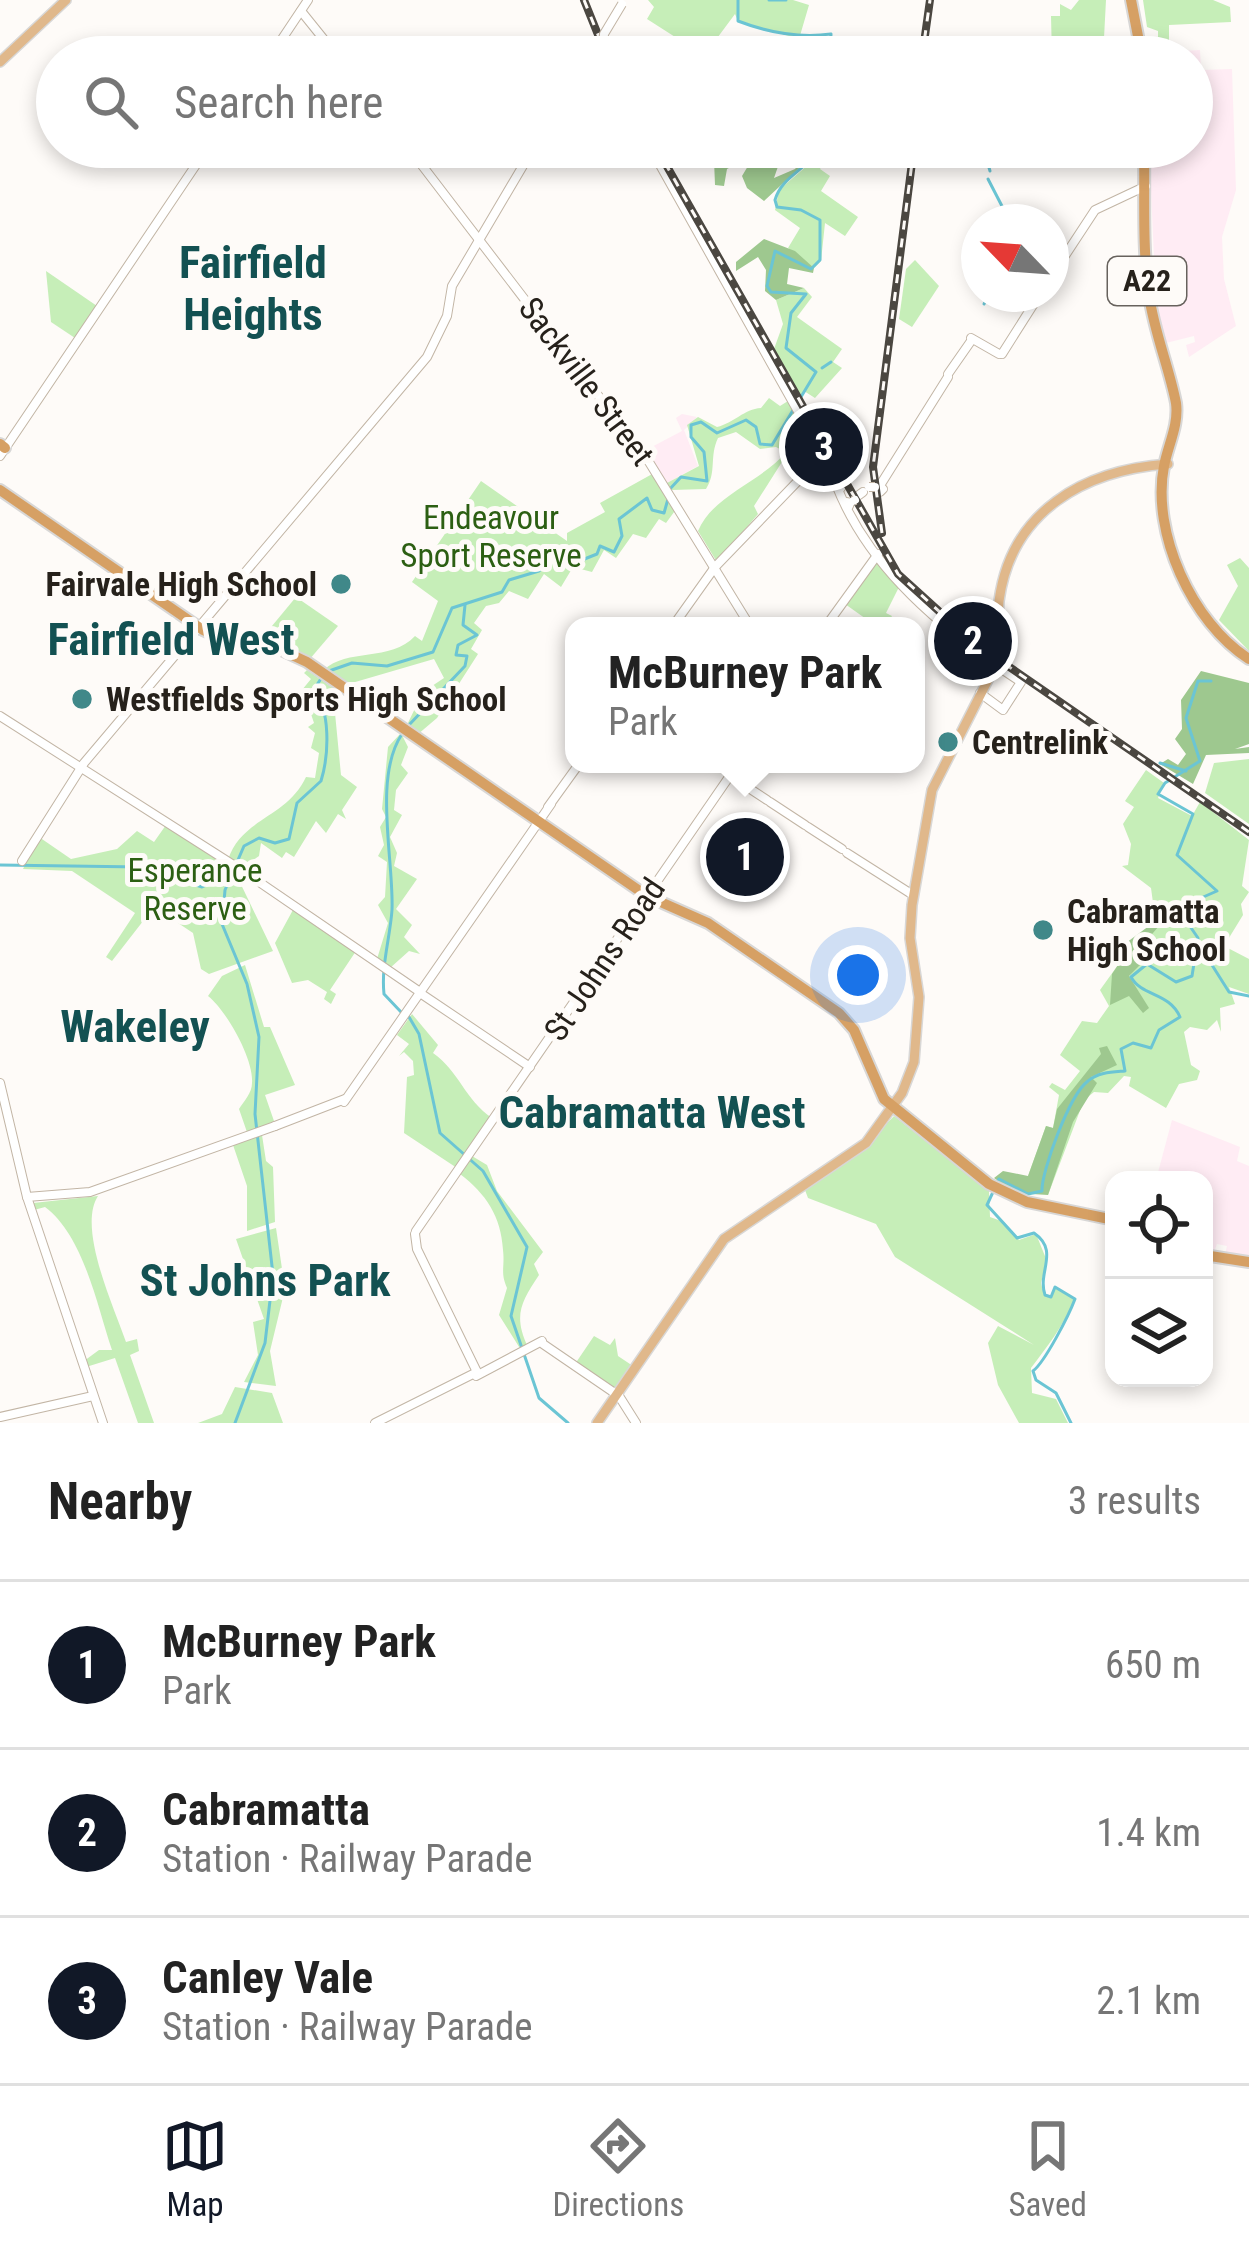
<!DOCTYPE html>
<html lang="en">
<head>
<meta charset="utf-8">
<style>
  :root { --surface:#fff; --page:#f2f2f2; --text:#222; --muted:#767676; --line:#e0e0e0; --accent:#111827 }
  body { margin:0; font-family:"Roboto Condensed",sans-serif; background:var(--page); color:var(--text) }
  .controls { position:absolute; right:36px; bottom:36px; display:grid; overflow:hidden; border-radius:24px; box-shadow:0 6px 18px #0003 }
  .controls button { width:108px; height:108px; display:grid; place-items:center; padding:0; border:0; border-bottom:3px solid var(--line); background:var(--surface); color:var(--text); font:60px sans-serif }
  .compass { position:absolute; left:961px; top:204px; width:108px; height:108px; border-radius:50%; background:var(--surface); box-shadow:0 6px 18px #0003; rotate:295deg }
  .you { position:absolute; left:858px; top:975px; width:42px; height:42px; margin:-30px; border:9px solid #fff; border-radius:50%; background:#1a73e8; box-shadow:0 0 0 18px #1a73e833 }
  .badge { display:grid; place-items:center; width:78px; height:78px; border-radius:50%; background:var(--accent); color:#fff; font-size:39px; font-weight:700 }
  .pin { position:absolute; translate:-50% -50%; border:6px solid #fff; box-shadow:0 3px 12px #0006 }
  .popup { position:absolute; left:565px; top:617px; width:360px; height:156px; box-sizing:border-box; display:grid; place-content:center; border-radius:24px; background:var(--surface); filter:drop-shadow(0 3px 9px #0005); font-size:39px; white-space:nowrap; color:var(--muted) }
  .popup b { font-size:45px; color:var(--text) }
  .popup::after { content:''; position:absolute; left:50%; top:100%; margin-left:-24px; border:24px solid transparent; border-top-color:var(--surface) }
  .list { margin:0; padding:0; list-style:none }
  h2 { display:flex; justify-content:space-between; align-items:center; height:156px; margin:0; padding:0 48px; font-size:51px }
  h2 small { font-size:39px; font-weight:400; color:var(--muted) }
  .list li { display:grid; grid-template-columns:78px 1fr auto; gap:36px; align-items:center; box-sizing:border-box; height:168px; padding:0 48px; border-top:3px solid var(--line) }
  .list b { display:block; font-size:45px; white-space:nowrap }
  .list p { margin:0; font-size:39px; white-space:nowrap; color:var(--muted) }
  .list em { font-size:39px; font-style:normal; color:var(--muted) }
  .icon { flex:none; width:66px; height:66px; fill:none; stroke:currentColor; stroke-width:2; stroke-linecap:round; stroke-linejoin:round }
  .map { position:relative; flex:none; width:1249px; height:1423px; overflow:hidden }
  .search { position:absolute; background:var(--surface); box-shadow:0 6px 18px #0003; left:36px; right:36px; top:36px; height:132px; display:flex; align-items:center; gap:30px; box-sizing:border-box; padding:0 42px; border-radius:66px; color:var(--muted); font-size:45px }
  .sheet { height:660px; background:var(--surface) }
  nav { display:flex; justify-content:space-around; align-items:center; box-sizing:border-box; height:168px; border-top:3px solid var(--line); background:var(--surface); font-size:33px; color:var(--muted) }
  nav a { display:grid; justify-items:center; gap:6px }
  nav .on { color:var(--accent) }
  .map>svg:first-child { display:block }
  .industrial { fill:#ffecf4 }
  .green { fill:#c6eeb8 }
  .forest { fill:#9ec88f }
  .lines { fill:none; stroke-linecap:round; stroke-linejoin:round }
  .stream { stroke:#6bc5d4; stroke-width:3 }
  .secondary-casing { stroke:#c2b5a5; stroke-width:10 }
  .primary-casing { stroke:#d8d7d6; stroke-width:12 }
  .trunk-casing { stroke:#d8d7d6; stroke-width:14 }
  .secondary { stroke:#fff; stroke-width:8 }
  .primary { stroke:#e0b88b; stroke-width:9 }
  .trunk { stroke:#d6a064; stroke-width:10 }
  .rail-casing { stroke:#4b4741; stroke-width:8 }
  .rail { stroke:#fefbf8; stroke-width:3; stroke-dasharray:9; stroke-linecap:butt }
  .secondary-bridge-casing { stroke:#c2b5a5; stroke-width:10; stroke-linecap:butt }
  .primary-bridge-casing { stroke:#d8d7d6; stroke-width:12; stroke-linecap:butt }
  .secondary-bridge { stroke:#fff; stroke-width:8 }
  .primary-bridge { stroke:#e0b88b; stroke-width:9 }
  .poi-dot { fill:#408889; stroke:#fefbf8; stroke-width:4.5 }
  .labels { text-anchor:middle; stroke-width:10; stroke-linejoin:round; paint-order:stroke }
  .shield { fill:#fefbf8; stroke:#67625d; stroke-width:3 }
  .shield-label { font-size:30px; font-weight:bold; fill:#26211b }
  .street-label { font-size:33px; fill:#26211b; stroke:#fefbf8 }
  .park-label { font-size:33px; fill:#2c5f13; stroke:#fefbf8 }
  .poi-label { font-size:33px; font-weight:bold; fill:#26211b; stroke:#fefbf8; text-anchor:start }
  .district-label { font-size:45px; font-weight:bold; fill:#135152; stroke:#fefbf8 }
</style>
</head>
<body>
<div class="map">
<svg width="1249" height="1423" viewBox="0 0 1249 1423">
  <rect width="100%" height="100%" fill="#fefbf8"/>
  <g class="industrial">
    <path d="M1200,50L1201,70L1232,69L1236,190L1222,237L1224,279L1236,326L1189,357L1186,345L1195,342L1194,336L1166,343L1156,302L1149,147H1192V57H1147V53Z"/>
    <path d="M682,414L697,417L684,430L698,466L667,483L644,451L682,431L676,418Z"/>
    <path d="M1172,1120L1240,1147L1237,1161L1249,1166V1258L1225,1255L1227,1246L1217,1244L1213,1254L1204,1251V1180H1156Z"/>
  </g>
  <g class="green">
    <path d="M648,0H793L809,5L799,39L738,21L735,14L709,49L702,44L697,51L647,19L654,7Z"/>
    <path d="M1079,0H1106L1103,57H1052L1051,16H1060V4L1071,10Z"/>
    <path d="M1143,0H1213L1230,7L1231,22L1169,25V46H1158V31L1147,27Z"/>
    <path d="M818,147H823L825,160L820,169L830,176L821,191L858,217L845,236L825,223L821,261L814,268L788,248L800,228L775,210L779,190L809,164Z"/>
    <path d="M915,260L939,286L912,327L899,319L906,269Z"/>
    <path d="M46,271L97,306L75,338L51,322Z"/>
    <path d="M804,288L812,297L797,317L842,349L833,362L842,368L815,398L804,391L801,397L774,349L783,324L776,300Z"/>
    <path d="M769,398L780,406L788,401L809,436L803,440L806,450L797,459L787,454L754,506L758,514L717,562L698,531C714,494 760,483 786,452L776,447L760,449L736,432L718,438C709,457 717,472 706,489L672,490L667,483L699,466L687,425L698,417L717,427C734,423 744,409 761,408Z"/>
    <path d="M654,473L677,508L666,523L659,519L646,538L633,534L616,558L604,550L592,572L573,567L561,587L544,574L528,599L509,591L499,603L486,606L474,623L482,630L471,649L478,654L437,718L417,735L406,727L421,696L414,698L444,678L434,659L345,685L324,670C346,648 391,662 415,636L422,641L438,601L412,582L481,481L567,541V533L605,512L600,503Z"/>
    <path d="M877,558L899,587L886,613L892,616L886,626H876L845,604Z"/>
    <path d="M1240,558L1249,568V651L1219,620L1238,586L1227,565Z"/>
    <path d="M296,597L338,626L309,660L267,632Z"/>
    <path d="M307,670L340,693L335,713L341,775L357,787L342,810L346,819L338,814L326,833L316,821L294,857L286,852L282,858L261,843L259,856L243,867L228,860C241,818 287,818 306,777L315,778L319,753L311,748L315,733L308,727L314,723L308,705L297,696L311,679L304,673Z"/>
    <path d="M401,733L408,747L401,765L408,773L396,790L394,810L402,815L390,837L397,853L394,866L417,879L396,909L412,925L404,937L420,954L409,951L390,968L377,959L388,923L378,905L385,897L387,862L378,856L384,845L380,827L386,817L382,809L388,747Z"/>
    <path d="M1249,759V824L1205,793L1214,763Z"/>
    <path d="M1146,770L1164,783L1158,798L1192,816L1200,802L1249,840L1242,886L1249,892L1241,904L1243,915L1224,946L1249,959V994L1229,987L1235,1004L1220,1008L1221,1032L1217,1020L1207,1030L1190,1027L1184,1032L1191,1065L1200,1071L1197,1080L1179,1084L1166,1108L1129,1086L1131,1077L1124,1076L1108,1093L1094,1092L1084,1100L1048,1195L1019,1178L1028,1176L1046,1126L1053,1128L1059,1095L1049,1087L1052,1083L1065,1090L1080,1071L1060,1055L1082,1021L1097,1023L1109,1006L1100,990L1118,965L1129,976L1156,925L1151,888L1122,866L1128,865L1131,844L1123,824L1134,807L1125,801Z"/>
    <path d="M166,825L235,872L273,951L209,974L201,969L193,933L154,907L112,961L106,957L135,913L72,871L23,869L39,837L71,859L117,849L137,831L154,842Z"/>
    <path d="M294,908L356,951L330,990L336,994L331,1004L324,999L327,992L308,980L292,983L275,943Z"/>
    <path d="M245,965L264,1027H270L295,1085L265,1095L274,1121L248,1135L239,1109C244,1101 252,1093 252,1083C254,1059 226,1010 208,996L222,976Z"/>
    <path d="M412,1014L438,1045L433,1053C459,1071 465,1100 492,1118L457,1168L404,1133L407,1077L414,1075L413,1061L404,1052L399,1056L409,1044L397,1035Z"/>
    <path d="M894,1116L989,1191L990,1217L1004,1222L1019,1240L1036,1234L1047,1261L1041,1283L1044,1295L1052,1297L1055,1288L1074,1299C1064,1326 1046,1348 1031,1368L1032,1393L1056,1399L1068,1423H1019L998,1385L988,1343L998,1326L1034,1345L895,1257L876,1224L808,1198L805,1190L861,1150Z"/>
    <path d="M262,1135L266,1161L273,1167L275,1222L247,1231V1186L233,1145Z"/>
    <path d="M472,1156L487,1165L497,1191L543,1252L534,1264L539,1275C521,1302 513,1316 528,1347L521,1350L499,1315L507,1288C500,1272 505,1268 503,1250C501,1216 486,1194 460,1174Z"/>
    <path d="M98,1196C77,1228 114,1307 126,1342L137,1339L139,1351L130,1355L154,1423H138L115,1358L86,1367L84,1361L99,1350H112C97,1306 84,1236 45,1207L34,1210L33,1203Z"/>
    <path d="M276,1228L285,1289L270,1351L276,1386L244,1382L258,1355L253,1322L264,1319L236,1239Z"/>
    <path d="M594,1336L610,1345L615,1338L618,1356L633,1366L616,1389L575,1364Z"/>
    <path d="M235,1387L272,1393L283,1423H198L222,1414Z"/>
  </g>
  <g class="forest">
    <path d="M694,147H798L782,155L774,178L795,169L809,152L807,161L764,201L747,188L742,176L748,166L742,161L727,169L724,186L715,185L714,160Z"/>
    <path d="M764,239L795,251L814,268L813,273L789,268L787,284L804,288L776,300L765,291L766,270L758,257L736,271V262Z"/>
    <path d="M1201,671L1249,683V744L1235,749L1249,747V753L1206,755L1193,784L1160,764L1168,759L1178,765L1186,754L1175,739L1182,729L1181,700Z"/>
    <path d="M1153,923L1159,926L1140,948L1146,959L1129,976L1149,1008L1143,1013L1129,996L1110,1005L1112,974L1120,962L1103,950L1115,951Z"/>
    <path d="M1107,1046L1117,1065L1091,1077L1097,1083L1073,1122L1048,1195L1015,1193L994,1178L1003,1171L1028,1176L1046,1126L1053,1128L1057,1109L1101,1054L1099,1048Z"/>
  </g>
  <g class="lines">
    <g class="stream">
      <path d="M738,0V21C769,33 801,38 831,34L830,57"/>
      <path d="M769,0H786"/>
      <path d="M990,171L986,157L992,147"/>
      <path d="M988,179L1004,210"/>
      <path d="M1004,215L1005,222"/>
      <path d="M984,304L989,294"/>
      <path d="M822,368L831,362"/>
      <path d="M669,490L681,477L707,481L704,452L691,437V425L701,422L717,433L746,420L756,427L760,444L772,445L816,372L786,348L791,313L806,294L771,292L767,286L775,251L811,269L820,260V220L801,210L777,207L775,200C782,175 809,170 818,147"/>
      <path d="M329,671L352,663L387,666L433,652L452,608L502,592L509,580L539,571L555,553L572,564L597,554L600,546L614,552L622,536L619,519L647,498L652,510L664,513L668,499"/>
      <path d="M408,726L465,666L467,656L456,655L458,645L477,635L463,625L465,605"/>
      <path d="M1160,763L1186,771"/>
      <path d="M0,865L141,867L202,887L231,874"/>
      <path d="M1200,946L1229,992L1249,996"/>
      <path d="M401,1012L384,994C381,966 390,938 392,910C394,860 373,777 402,734"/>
      <path d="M409,1017L419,1034L440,1133L483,1171L527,1247L511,1316L539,1398L568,1423"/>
      <path d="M235,1423L265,1343L273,1275L255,1114L259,1037L247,984L222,924L225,890L244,846L259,838L275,843L289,839L297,803L321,781C329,755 331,708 313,691L322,677"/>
      <path d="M1071,1423L1056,1393L1036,1380L1033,1371C1045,1362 1069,1315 1075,1299L1055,1287L1051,1297L1045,1295C1037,1272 1060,1251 1034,1233L1017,1238L987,1205L999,1179L1028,1194L1042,1191C1041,1173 1069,1095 1088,1081C1098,1072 1113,1072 1125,1071L1121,1049L1133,1043L1151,1048L1159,1030L1180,1017C1169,992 1142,997 1131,977L1147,964L1176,982L1192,976L1198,938L1185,919V905L1217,891L1177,855L1193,814L1158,794L1165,783L1200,761L1186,718L1198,681H1211"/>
    </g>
    <g class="secondary-casing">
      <g id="secondary">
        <path d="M301,11L338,57"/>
        <path d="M270,57L308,0"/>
        <path d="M408,147L649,462L750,626"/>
        <path d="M650,147L841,488"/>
        <path d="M1051,277L1095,210L1146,186"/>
        <path d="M971,338L999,354"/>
        <path d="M1002,354L1040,294"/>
        <path d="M948,374L971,341"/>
        <path d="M0,456L208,147"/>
        <path d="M880,486L883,489L880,492L877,489Z"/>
        <path d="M837,487C867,562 929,617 993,663"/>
        <path d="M879,487L948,377"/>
        <path d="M859,495L863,492"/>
        <path d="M847,502L850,503L849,506L846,505Z"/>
        <path d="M673,626L715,567L823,455"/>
        <path d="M826,626L878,554"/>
        <path d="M980,693L1003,710L1021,682L997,666"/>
        <path d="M0,716L246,873L420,992"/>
        <path d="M732,777L767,800"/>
        <path d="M770,802L805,825"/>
        <path d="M548,807L579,764"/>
        <path d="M808,827L842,849"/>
        <path d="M847,853L913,895"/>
        <path d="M22,861L84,763L427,357L447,316L452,286L534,147"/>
        <path d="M423,995L530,1067"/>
        <path d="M0,1083L27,1197L103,1423"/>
        <path d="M344,1102L551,804"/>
        <path d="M275,1126L345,1099"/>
        <path d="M27,1197L90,1192L275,1126"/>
        <path d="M416,1231L738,764"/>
        <path d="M415,1234L417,1249L477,1372"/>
        <path d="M543,1344L619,1396L636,1423"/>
        <path d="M476,1376L542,1341"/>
        <path d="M0,1417L93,1396"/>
        <path d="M375,1423L477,1372"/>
      </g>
    </g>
    <g class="primary-casing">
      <g id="primary">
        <path d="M0,62L66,0"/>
        <path d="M998,649C1003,633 997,618 999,601C1011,511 1084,470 1168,464"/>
        <path d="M597,1423L724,1239L866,1143L902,1093L914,1062L919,997L910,938L912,905L932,790L994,668"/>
      </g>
    </g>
    <g class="trunk-casing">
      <g id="trunk">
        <path d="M1131,0L1142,57"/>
        <path d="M1144,147C1145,196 1142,247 1149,295C1154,332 1169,367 1176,403C1179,425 1168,445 1164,466C1151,532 1192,623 1249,659"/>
        <path d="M0,444L5,448"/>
        <path d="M0,490L203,630L230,642L279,649L307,662L647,896L708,923L839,1013L854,1030L884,1099L989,1184L1027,1202L1114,1220"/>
        <path d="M1204,1255L1249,1262"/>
      </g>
    </g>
    <use href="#secondary" class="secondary"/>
    <use href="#primary" class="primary"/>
    <use href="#trunk" class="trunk"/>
    <g class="rail-casing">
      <g id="rail">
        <path d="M584,0L607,57"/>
        <path d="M922,57L930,0"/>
        <path d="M656,147L898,574L973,642L1249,832"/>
        <path d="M882,533L873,467L914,147"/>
      </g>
    </g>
    <use href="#rail" class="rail"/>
    <g class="secondary-bridge-casing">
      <g id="secondary-bridge">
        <path d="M602,57L604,34L622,4"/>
        <path d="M869,487H875"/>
        <path d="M853,501L855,500"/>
      </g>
    </g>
    <g class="primary-bridge-casing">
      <path id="primary-bridge" d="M994,668L998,649"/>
    </g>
    <use href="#secondary-bridge" class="secondary-bridge"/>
    <use href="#primary-bridge" class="primary-bridge"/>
  </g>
  <g class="poi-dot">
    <circle cx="341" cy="584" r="12"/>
    <circle cx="82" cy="699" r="12"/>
    <circle cx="948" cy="742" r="12"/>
    <circle cx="1043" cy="930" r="12"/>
  </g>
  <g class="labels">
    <rect class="shield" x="1108" y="257" width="78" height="48" rx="9"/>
    <g class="shield-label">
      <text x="1147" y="291">A22</text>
    </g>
    <g class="street-label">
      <text transform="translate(587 381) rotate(53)" y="12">Sackville Street</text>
      <text transform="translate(604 959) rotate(-56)" y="12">St Johns Road</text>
    </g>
    <g class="park-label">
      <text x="491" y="529">Endeavour<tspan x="491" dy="38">Sport Reserve</tspan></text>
      <text x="195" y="882">Esperance<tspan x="195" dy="38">Reserve</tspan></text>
    </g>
    <g class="poi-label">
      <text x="317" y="596" text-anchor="end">Fairvale High School</text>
      <text x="106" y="711">Westfields Sports High School</text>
      <text x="972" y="754">Centrelink</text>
      <text x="1067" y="923">Cabramatta<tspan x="1067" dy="38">High School</tspan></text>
    </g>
    <g class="district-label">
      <text x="253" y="278">Fairfield<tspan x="253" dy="52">Heights</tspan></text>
      <text x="171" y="655">Fairfield West</text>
      <text x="135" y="1042">Wakeley</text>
      <text x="652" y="1128">Cabramatta West</text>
      <text x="265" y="1296">St Johns Park</text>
    </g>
  </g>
</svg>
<div class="controls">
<button><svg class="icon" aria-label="locate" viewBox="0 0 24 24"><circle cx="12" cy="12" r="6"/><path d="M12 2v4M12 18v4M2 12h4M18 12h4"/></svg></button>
<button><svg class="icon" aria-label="layers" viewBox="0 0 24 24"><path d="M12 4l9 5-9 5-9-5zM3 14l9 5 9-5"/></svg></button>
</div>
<svg class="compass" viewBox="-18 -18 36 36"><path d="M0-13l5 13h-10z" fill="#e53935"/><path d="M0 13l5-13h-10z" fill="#767676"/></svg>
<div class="you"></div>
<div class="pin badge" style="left:745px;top:857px">1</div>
<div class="popup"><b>McBurney Park</b>Park</div>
<div class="pin badge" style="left:973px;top:641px">2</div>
<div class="pin badge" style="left:824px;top:447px">3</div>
<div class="search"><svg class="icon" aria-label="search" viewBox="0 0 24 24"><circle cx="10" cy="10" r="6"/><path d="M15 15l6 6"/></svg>Search here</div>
</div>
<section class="sheet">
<h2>Nearby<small>3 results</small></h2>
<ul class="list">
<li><span class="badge">1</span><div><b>McBurney Park</b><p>Park</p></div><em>650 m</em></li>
<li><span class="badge">2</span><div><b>Cabramatta</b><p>Station · Railway Parade</p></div><em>1.4 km</em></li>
<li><span class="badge">3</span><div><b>Canley Vale</b><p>Station · Railway Parade</p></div><em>2.1 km</em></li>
</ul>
</section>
<nav>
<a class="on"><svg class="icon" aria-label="map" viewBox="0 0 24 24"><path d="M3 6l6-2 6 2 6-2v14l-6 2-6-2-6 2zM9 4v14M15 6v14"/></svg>Map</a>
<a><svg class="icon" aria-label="directions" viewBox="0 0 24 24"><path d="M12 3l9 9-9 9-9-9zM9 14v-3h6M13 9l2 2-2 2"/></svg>Directions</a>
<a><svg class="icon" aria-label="saved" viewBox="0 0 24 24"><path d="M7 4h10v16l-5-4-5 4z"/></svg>Saved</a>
</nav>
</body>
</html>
